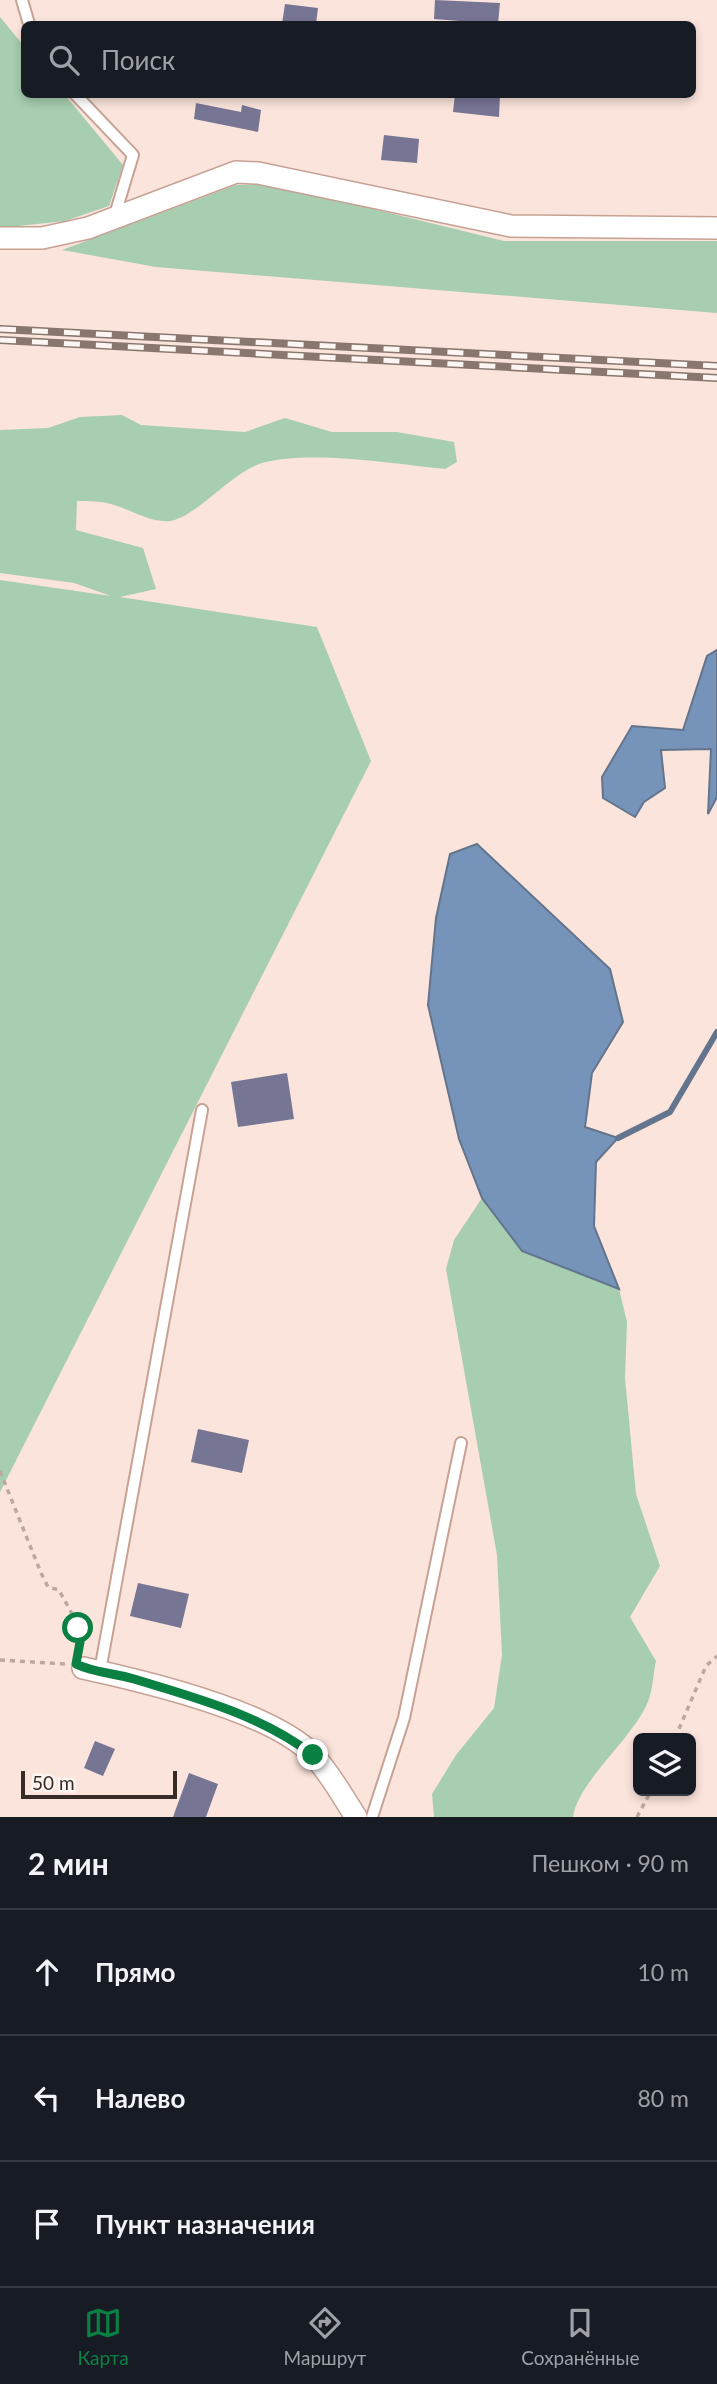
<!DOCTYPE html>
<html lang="ru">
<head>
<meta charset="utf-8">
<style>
  :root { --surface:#171b24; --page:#242831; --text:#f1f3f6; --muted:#9ea1a6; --line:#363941; --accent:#0b8043 }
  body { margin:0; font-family:Lato,sans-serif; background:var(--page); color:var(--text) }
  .controls { position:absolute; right:21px; bottom:21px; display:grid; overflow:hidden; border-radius:10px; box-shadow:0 4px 10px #0003 }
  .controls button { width:63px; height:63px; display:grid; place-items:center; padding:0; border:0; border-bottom:2px solid var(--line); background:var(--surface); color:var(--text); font:35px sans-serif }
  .scale { position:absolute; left:21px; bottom:18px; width:156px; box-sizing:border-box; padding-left:7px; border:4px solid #382a24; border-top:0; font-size:19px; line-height:24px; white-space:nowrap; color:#382a24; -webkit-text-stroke:5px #fdf5f2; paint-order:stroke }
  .stop { position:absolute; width:21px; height:21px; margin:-16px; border:5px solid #0b8043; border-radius:50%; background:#fff }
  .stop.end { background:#0b8043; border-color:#fff; box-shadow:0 2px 7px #0008 }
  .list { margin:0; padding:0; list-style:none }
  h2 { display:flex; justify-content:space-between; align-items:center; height:91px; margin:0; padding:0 28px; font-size:30px }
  h2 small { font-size:23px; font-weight:400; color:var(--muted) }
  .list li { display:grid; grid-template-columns:46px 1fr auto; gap:21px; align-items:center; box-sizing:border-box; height:126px; padding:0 28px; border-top:2px solid var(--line) }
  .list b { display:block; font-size:26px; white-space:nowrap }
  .list em { font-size:23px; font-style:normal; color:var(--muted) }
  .icon { flex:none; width:38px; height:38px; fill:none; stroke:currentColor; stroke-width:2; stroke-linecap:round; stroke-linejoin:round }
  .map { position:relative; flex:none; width:717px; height:1817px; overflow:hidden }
  .search { position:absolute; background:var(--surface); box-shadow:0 4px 10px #0003; left:21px; right:21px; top:21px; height:77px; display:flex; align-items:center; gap:18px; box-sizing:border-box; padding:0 24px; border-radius:10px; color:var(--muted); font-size:26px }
  .sheet { height:469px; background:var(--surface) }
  nav { display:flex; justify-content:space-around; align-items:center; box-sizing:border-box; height:98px; border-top:2px solid var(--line); background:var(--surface); font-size:19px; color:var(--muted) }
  nav a { display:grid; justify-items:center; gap:4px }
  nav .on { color:var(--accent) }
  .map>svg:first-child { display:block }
  .green { fill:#a7ceb0 }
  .water { fill:#7694b9; stroke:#63748c; stroke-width:2 }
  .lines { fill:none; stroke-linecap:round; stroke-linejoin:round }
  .stream { stroke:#63748c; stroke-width:6 }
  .building { fill:#777594 }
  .service-casing { stroke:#c6a294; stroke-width:14 }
  .minor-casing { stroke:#c6a294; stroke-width:24 }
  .path { stroke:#bca8a0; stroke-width:3.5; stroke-dasharray:5 5; stroke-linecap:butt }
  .service { stroke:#fff; stroke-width:10 }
  .minor { stroke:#fff; stroke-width:21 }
  .rail-casing { stroke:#88766f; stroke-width:8 }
  .rail { stroke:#fdf5f2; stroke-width:5; stroke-dasharray:16; stroke-linecap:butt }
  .route { stroke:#0b8043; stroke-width:9 }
</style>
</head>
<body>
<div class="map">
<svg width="717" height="1817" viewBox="0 0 717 1817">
  <rect width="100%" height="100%" fill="#fbe4db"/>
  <g class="green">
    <path d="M0,17L24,46V94L65,95L123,165L109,206L65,221L0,228Z"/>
    <path d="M271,184L504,241H717V313L156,267L62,250L236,185Z"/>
    <path d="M122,415L141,425L245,432L285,418L332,432H397L454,442L457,462L445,469C394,464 307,449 259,464C231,474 194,518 170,521C151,523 131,510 114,505C103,501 88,501 77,501L76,530L143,548L156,589L120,597L317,627L371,761L0,1492V580L111,596L74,583L0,573V430L48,428L80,417Z"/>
    <path d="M482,1198L522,1251L619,1289L627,1322L625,1378L636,1494L660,1566L630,1617L656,1661C653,1674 653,1691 647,1704C631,1740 578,1782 573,1817H434L432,1794L456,1755L494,1708L502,1655L497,1555L446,1269L454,1240Z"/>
  </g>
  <g class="water">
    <path d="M717,650V797L708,814L711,749L661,750L665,788L644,802L635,817L603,798L602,777L632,726L683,730L707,656Z"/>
    <path d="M477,844L610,969L623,1022L592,1073L585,1127L618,1138L596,1162L594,1226L619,1289L522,1251L482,1198L459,1139L428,1005L436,918L450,854Z"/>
  </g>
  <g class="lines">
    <path class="stream" d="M618,1138L670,1112L717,1032"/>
  </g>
  <g class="building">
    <path d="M435,0L500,3L498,24L434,19Z"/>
    <path d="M285,4L318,8L316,24H282Z"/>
    <path d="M455,94H500L499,117L453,112Z"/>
    <path d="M196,103L241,112L242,105L261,110L258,132L194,119Z"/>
    <path d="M384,135L419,139L417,163L381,160Z"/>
    <path d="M287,1073L294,1119L238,1127L231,1082Z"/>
    <path d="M198,1429L249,1440L242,1473L191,1462Z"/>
    <path d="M138,1583L189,1594L181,1628L130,1616Z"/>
    <path d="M95,1741L115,1749L103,1776L84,1768Z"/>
    <path d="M189,1773L218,1784L206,1817H173Z"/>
  </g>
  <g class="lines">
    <g class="service-casing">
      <g id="service">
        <path d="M22,0L29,24"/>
        <path d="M75,94L133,155L114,218"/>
        <path d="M100,1671L202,1110"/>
        <path d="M372,1817L404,1718L461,1443"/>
      </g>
    </g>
    <g class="minor-casing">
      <g id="minor">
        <path d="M0,238H42L88,228L236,172L258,173L511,226L717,228"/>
        <path d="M83,1668C143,1681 271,1711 313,1755C330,1773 343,1797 356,1817"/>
      </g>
    </g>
    <g class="path">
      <path d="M0,1471L41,1573L48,1587L59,1590C69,1609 82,1627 80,1649"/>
      <path d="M0,1660L65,1664"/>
      <path d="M675,1738L706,1666L717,1656"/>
      <path d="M637,1817L651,1791"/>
    </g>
    <use href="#service" class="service"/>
    <use href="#minor" class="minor"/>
    <g class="rail-casing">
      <g id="rail">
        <path d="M0,329L717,366"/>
        <path d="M0,340L717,378"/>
      </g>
    </g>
    <use href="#rail" class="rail"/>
  </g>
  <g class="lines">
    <path class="route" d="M78,1628L80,1642L76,1664C94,1673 115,1673 134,1679C196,1698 261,1715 313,1755"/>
  </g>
</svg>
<div class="controls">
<button><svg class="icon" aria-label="layers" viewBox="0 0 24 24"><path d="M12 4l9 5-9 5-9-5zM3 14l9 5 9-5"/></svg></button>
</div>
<div class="scale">50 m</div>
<div class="stop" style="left:78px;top:1628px"></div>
<div class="stop end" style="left:313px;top:1755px"></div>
<div class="search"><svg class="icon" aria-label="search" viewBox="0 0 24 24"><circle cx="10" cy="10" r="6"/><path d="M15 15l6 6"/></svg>Поиск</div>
</div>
<section class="sheet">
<h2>2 мин<small>Пешком · 90 m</small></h2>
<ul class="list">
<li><svg class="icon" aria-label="ahead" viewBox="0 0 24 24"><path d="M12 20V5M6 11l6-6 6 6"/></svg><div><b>Прямо</b></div><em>10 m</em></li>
<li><svg class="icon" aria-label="left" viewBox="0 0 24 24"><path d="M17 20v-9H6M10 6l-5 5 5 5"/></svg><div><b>Налево</b></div><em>80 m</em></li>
<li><svg class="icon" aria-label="arrive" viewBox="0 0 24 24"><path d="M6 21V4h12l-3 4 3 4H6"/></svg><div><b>Пункт назначения</b></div></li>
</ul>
</section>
<nav>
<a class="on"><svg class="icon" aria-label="map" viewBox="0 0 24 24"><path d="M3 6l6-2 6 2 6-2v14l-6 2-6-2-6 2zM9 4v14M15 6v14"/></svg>Карта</a>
<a><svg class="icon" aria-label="directions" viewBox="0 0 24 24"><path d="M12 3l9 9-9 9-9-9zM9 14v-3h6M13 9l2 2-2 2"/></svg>Маршрут</a>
<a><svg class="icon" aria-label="saved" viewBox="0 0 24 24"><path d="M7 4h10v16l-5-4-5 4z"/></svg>Сохранённые</a>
</nav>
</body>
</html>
